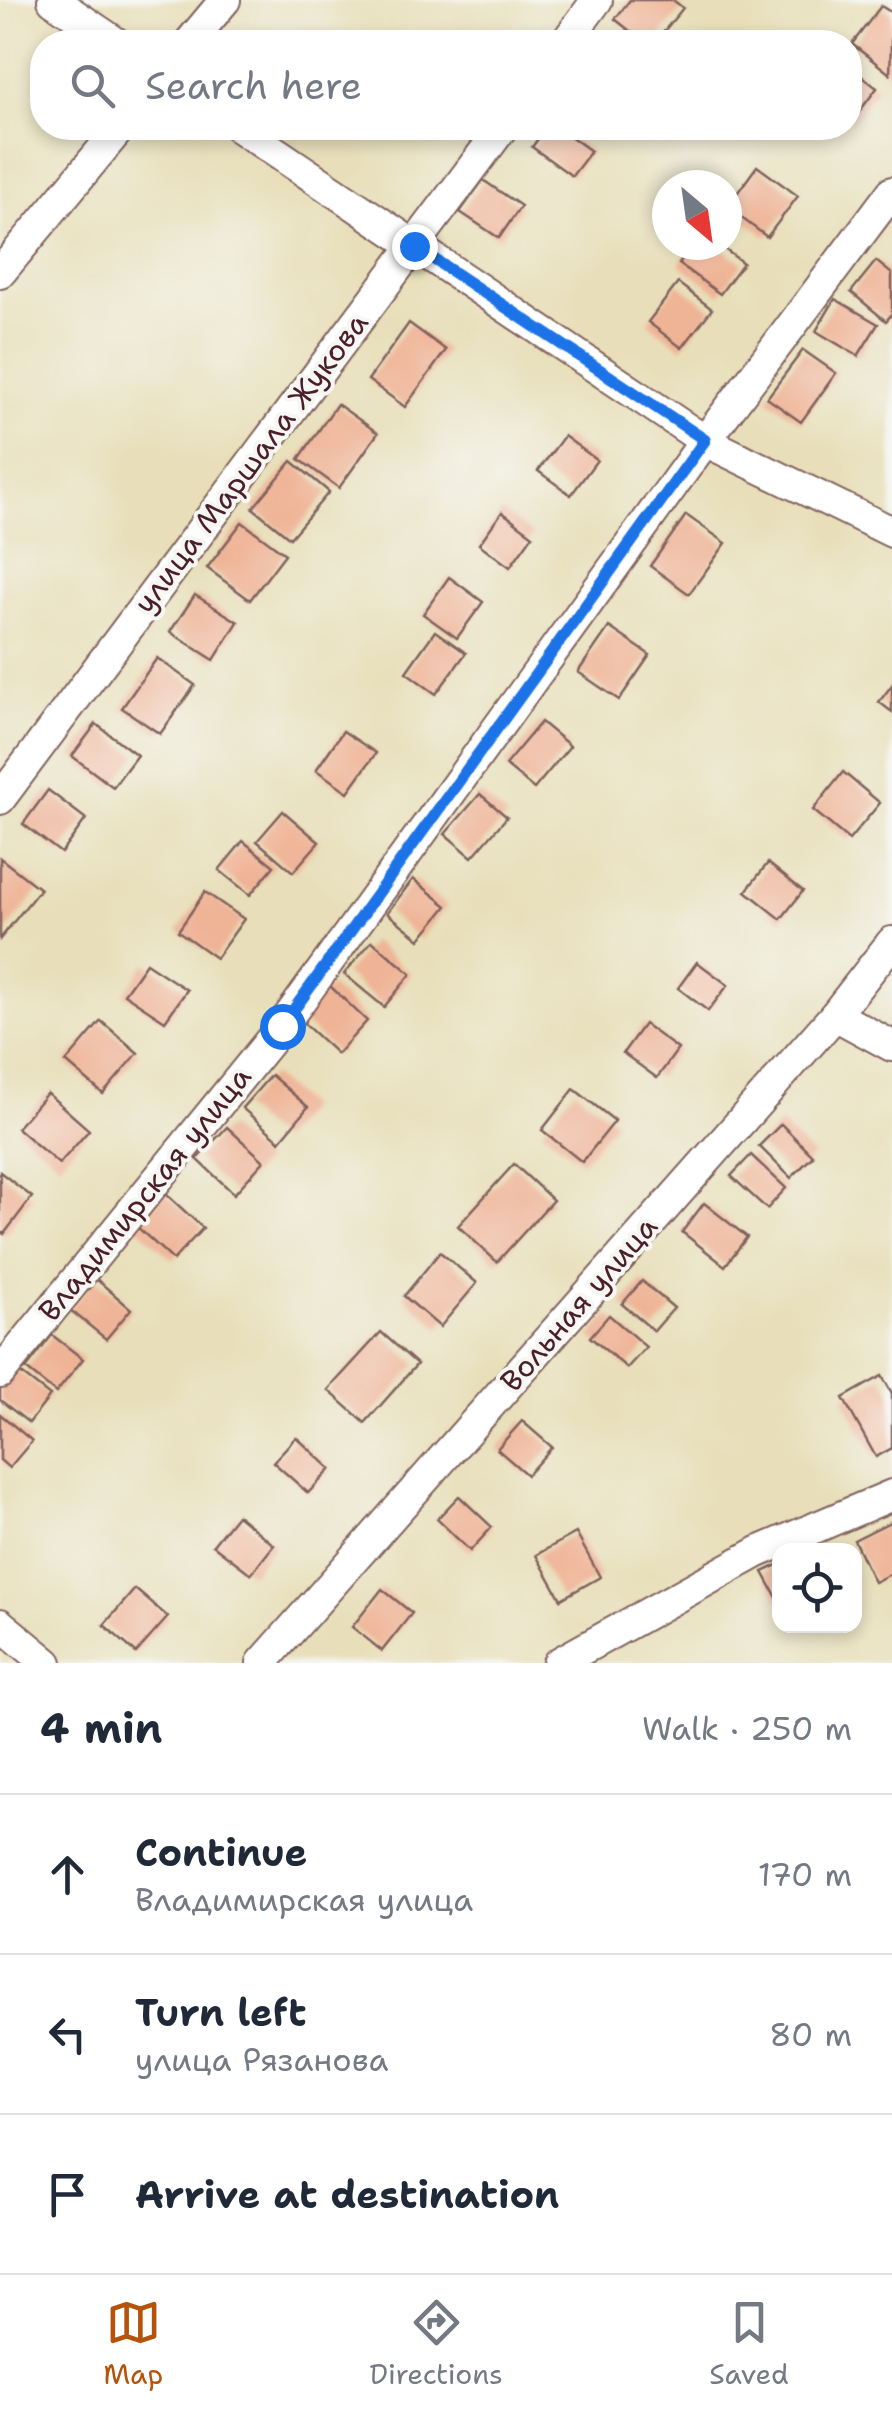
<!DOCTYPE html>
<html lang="en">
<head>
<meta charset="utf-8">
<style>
  :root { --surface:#fff; --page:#f6f6f7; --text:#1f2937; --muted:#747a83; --line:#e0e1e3; --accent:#b45309 }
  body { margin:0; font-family:"Shantell Sans",sans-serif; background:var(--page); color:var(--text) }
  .controls { position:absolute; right:30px; bottom:30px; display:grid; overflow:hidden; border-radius:20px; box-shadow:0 5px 15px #0003 }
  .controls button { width:90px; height:90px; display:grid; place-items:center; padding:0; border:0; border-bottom:2px solid var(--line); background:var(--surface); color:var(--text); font:50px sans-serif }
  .compass { position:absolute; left:652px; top:170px; width:90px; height:90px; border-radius:50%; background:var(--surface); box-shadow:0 5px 15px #0003; rotate:151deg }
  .stop { position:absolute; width:30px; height:30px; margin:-22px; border:8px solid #1a73e8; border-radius:50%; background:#fff }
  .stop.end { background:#1a73e8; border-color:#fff; box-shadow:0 2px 10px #0008 }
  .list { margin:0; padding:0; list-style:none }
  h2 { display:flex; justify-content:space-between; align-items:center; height:130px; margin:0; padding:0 40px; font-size:42px }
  h2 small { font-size:32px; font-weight:400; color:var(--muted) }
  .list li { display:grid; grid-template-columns:65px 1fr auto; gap:30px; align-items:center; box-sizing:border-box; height:160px; padding:0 40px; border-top:2px solid var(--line) }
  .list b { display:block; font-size:38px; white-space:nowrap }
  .list p { margin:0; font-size:32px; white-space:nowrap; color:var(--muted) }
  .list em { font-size:32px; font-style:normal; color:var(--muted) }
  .icon { flex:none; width:55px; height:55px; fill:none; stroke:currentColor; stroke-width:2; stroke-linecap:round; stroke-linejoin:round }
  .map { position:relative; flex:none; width:892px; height:1663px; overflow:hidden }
  .search { position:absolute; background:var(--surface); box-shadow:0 5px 15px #0003; left:30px; right:30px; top:30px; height:110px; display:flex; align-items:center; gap:25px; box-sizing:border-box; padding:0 35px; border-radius:40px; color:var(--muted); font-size:38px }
  .sheet { height:610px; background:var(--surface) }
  nav { display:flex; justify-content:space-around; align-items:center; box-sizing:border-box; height:140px; border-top:2px solid var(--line); background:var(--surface); font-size:28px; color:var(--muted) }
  nav a { display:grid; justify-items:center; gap:5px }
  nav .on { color:var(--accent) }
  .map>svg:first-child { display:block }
  .building { fill:#efb496 }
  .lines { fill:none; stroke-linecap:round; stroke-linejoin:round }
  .minor-casing { stroke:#81625d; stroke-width:34 }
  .minor { stroke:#fff; stroke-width:30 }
  .route { stroke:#1a73e8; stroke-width:12 }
  .labels { text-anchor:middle; stroke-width:8; stroke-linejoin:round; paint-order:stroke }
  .street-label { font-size:30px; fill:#4a1f2b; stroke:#f6f6f2 }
</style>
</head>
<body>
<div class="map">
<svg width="892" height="1663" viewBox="0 0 892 1663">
  <rect width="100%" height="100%" fill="#f6f6f2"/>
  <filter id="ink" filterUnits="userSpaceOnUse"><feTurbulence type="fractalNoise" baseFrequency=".01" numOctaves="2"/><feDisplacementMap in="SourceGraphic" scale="20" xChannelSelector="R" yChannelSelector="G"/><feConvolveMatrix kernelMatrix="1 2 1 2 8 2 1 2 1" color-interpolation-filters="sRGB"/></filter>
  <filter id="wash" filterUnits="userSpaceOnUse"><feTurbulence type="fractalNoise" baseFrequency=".0048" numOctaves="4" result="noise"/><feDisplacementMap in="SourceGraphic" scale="40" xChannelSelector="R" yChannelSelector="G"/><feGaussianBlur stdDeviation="2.25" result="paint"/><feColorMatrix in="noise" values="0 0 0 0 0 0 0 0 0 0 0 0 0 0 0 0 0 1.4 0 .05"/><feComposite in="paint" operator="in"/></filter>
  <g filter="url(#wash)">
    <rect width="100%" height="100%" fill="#e8dfba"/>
    <g id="blocks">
      <g class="building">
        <path d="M630,0H673L683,8L655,42H644L615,19Z"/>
        <path d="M881,6L892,13L890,74L852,44Z"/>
        <path d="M850,67L877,88L850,124Z"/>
        <path d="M546,128H559L591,151L572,176L532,147Z"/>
        <path d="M757,166L798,196L767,237L727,207Z"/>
        <path d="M483,180L521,206L499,238L460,212Z"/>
        <path d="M693,245H719L743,263L720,294L679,264Z"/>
        <path d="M876,261L892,274V314L886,321L851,292Z"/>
        <path d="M678,283L712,309L682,348L648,322Z"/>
        <path d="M835,299L878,324L858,356L816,331Z"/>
        <path d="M409,323L446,350L405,407L368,380Z"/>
        <path d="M803,350L836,373L801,422L767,398Z"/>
        <path d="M337,404L378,433L339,488L299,459Z"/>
        <path d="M564,436L597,460L571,495L538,471Z"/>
        <path d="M292,461L329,492L290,538L253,508Z"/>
        <path d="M502,512L533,535L510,567L479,544Z"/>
        <path d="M686,515L726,543L689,594L650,566Z"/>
        <path d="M242,522L285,554L250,600L207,568Z"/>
        <path d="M449,577L483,602L457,638L423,614Z"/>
        <path d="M195,595L238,622L214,660L170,632Z"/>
        <path d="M609,627L650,655L619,700L578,672Z"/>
        <path d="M435,631L466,653L436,694L406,672Z"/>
        <path d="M157,658L195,685L160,734L122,708Z"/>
        <path d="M892,685V712L879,702Z"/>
        <path d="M541,722L570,746L534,789L505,765Z"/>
        <path d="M96,724L137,755L113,787L72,756Z"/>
        <path d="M343,731L376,753L348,792L316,770Z"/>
        <path d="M843,772L880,803L849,840L813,810Z"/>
        <path d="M48,790L86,819L61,853L23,824Z"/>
        <path d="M480,794L507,817L472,857L445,834Z"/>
        <path d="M283,811L319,842L293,872L257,841Z"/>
        <path d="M243,841L274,866L250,895L219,870Z"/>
        <path d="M0,858L40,889L0,939Z"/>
        <path d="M768,863L803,891L781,919L746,891Z"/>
        <path d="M413,879L447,906L420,939L387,913Z"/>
        <path d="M205,892L244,919L216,958L178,931Z"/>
        <path d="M372,941L411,974L384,1007L344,974Z"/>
        <path d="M697,962L728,985L708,1011L678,988Z"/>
        <path d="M146,963L187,990L165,1021L124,994Z"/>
        <path d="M330,986L367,1021L337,1054L299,1019Z"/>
        <path d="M101,1021L138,1053L103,1094L66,1062Z"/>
        <path d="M644,1024L678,1049L657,1078L623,1053Z"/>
        <path d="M271,1075L308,1107L280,1141L242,1108Z"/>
        <path d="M574,1089L615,1121L582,1162L542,1130Z"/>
        <path d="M47,1093L89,1130L59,1164L17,1128Z"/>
        <path d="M781,1124L813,1156L791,1178L759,1146Z"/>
        <path d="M227,1127L264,1161L234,1194L197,1159Z"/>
        <path d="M751,1155L786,1188L767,1209L731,1176Z"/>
        <path d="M514,1164L553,1200L497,1262L458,1226Z"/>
        <path d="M0,1172L32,1197L4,1234L0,1231Z"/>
        <path d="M165,1193L203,1228L173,1260L135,1225Z"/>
        <path d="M704,1203L747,1237L725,1266L682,1232Z"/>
        <path d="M440,1252L477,1283L440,1327L404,1296Z"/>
        <path d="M95,1278L131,1309L106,1339L69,1309Z"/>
        <path d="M642,1281L674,1308L654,1331L622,1304Z"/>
        <path d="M609,1315L646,1347L627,1368L590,1337Z"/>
        <path d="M381,1332L417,1364L365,1423L328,1390Z"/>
        <path d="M52,1335L83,1359L56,1393L26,1369Z"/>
        <path d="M10,1365L50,1396L29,1423L0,1400V1378Z"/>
        <path d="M882,1376L892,1393V1448L876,1457L843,1398Z"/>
        <path d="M0,1414L32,1441L9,1468L0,1460Z"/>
        <path d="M522,1421L552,1447L527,1475L497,1449Z"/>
        <path d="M296,1437L331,1469L308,1493L273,1462Z"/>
        <path d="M459,1496L492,1527L470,1551L437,1519Z"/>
        <path d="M237,1515L274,1545L251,1574L213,1545Z"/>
        <path d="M892,1521V1573L874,1582L854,1540Z"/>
        <path d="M576,1533L600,1577L561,1599L536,1555Z"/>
        <path d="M780,1564V1603L763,1572Z"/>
        <path d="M135,1589L168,1617L136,1653L104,1625Z"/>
        <path d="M382,1589L412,1613L382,1651L352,1627Z"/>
      </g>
    </g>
  </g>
  <g filter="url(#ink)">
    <use href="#blocks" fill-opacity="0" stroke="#81625d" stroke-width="2.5"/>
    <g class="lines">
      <g class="minor-casing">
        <g id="minor">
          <path d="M53,0L115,42"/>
          <path d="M190,42L225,0"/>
          <path d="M566,42L597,0"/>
          <path d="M240,128L705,441L892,532"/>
          <path d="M0,273L120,128"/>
          <path d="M0,799L502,128"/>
          <path d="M835,1015L892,1046"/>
          <path d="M0,1373L282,1026L705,441L892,192"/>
          <path d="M0,1624L47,1663"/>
          <path d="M262,1663L835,1015L892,942"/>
          <path d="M558,1663L758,1552L892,1495"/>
        </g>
      </g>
      <use href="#minor" class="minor"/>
    </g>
  </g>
  <g class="lines" filter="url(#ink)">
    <path class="route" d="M282,1026L705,440L414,246"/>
  </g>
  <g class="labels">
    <g class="street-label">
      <text transform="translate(251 463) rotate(-53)" y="10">улица Маршала Жукова</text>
      <text transform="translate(145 1194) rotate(-51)" y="10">Владимирская улица</text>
      <text transform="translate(579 1304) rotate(-49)" y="10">Вольная улица</text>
    </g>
  </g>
</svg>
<div class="controls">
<button><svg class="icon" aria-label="locate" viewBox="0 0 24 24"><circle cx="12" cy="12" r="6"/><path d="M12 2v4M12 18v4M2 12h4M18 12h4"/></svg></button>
</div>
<svg class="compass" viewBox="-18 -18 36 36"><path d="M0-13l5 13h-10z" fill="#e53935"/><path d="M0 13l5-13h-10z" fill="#747a83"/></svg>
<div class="stop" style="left:282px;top:1026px"></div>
<div class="stop end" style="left:414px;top:246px"></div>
<div class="search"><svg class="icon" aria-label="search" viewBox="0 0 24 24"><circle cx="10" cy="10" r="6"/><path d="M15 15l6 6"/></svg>Search here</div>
</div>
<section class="sheet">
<h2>4 min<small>Walk · 250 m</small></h2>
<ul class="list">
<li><svg class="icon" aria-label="ahead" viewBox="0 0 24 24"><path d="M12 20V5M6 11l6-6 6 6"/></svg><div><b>Continue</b><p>Владимирская улица</p></div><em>170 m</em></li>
<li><svg class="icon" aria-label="left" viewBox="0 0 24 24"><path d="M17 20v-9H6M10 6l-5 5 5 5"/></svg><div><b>Turn left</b><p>улица Рязанова</p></div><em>80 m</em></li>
<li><svg class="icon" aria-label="arrive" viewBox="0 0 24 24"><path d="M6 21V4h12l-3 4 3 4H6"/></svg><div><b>Arrive at destination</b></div></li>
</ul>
</section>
<nav>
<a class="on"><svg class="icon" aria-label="map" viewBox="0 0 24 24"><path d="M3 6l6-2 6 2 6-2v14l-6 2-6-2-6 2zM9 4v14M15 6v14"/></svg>Map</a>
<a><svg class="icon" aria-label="directions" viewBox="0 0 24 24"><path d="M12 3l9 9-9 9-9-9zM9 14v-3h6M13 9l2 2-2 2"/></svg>Directions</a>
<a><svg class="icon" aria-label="saved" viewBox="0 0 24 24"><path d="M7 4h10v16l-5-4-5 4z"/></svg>Saved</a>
</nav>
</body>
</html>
